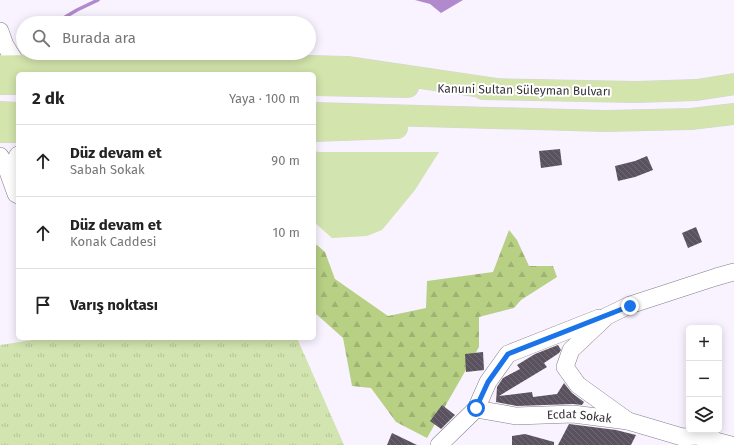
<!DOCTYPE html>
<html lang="tr">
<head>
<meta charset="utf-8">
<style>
  :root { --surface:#fff; --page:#f6f6f6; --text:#222; --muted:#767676; --line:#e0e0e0 }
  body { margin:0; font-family:"Fira Sans",sans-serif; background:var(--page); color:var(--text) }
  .controls { position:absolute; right:12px; bottom:12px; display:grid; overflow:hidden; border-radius:6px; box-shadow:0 2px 10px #0003 }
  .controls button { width:36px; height:36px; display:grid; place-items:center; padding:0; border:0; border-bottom:1px solid var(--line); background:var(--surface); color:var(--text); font:20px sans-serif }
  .stop { position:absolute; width:12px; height:12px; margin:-9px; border:3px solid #1a73e8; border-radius:50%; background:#fff }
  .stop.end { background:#1a73e8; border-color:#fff; box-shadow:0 1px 4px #0008 }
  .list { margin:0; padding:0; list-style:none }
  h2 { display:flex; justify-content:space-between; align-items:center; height:52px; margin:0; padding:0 16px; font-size:17px }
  h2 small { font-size:13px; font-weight:400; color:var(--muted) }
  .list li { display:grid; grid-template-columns:26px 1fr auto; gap:12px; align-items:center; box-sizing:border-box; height:72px; padding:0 16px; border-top:1px solid var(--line) }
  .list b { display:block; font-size:15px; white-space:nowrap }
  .list p { margin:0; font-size:13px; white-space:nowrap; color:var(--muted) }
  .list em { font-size:13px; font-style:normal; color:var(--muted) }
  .icon { flex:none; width:22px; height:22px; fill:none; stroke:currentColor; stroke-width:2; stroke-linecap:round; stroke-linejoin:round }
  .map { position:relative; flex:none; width:734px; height:445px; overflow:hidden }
  .search { position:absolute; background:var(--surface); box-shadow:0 2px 10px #0003; left:16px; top:16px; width:300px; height:44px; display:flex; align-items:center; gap:10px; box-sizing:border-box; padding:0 14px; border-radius:22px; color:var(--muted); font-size:15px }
  .panel { position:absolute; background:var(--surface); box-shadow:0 2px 10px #0003; left:16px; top:72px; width:300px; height:268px; border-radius:6px }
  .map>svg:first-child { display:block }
  .grass { fill:url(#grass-tufts) }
  .forest { fill:url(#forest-firs) }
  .park { fill:#d2e4af }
  .water { fill:#b08acd }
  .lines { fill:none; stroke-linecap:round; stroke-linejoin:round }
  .stream { stroke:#b08acd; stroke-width:3.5 }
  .building { fill:url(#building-back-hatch) }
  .minor-casing { stroke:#847d8a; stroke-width:18 }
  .major-casing { stroke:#d7d6d7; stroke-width:22 }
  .minor { stroke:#fff; stroke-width:17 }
  .major { stroke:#d3e4ac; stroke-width:21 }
  .route { stroke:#1a73e8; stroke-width:5 }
  .labels { text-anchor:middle; stroke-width:4; stroke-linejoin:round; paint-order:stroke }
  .street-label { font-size:12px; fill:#363238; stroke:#fff }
</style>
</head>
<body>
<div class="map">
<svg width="734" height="445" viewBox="0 0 734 445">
  <defs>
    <pattern id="grass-tufts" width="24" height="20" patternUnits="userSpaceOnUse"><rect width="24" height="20" fill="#d2e4af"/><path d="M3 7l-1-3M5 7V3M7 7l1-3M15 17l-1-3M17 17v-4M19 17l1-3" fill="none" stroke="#b5c497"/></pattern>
    <pattern id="forest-firs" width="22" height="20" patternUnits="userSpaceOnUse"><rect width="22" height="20" fill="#b7d084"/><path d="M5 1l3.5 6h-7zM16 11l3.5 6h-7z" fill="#9eb373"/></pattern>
    <pattern id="building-back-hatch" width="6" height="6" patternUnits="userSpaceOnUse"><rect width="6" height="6" fill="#5a535f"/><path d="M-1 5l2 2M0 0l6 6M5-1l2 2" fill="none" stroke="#6f6973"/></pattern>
  </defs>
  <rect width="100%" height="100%" fill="#f9f3ff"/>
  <path class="grass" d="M46,338H297L344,445H0V345Z"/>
  <path class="forest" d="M509,230L517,240L529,266H553L557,277L521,300L514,308L479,317V347L427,438L396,422L371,388L352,386L343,338L314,312V246L317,245L325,252L335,279L388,316L426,308L427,281L493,272Z"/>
  <path class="park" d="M314,151L319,152H439L415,190L382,230L367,236L332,238L314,222V191L316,189L314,187Z"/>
  <path class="water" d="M415,0H463L441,13L430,4Z"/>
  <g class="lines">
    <path class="stream" d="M55,23L77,10L98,0"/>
  </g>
  <g class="building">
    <path d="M560,149L562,165L541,168L539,151Z"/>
    <path d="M647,156L653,170L635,177L618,181L615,166L635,161Z"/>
    <path d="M696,227L702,242L688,248L682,233Z"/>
    <path d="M558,345L561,350L559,353L544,363L547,367L499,396L532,392L533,397L557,394L564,383L572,393L584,402L582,405L573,404L517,406L496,402L497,387L503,378L520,369L517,365L535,354Z"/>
    <path d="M483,352L484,370L466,372L465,354Z"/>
    <path d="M442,405L455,415L441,429L430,421Z"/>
    <path d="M569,424L616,430L636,435L631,445H558Z"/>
    <path d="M392,433L417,445H387Z"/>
    <path d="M525,434L554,442V445H512V436Z"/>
  </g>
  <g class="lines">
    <g class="minor-casing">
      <g id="minor">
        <path d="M0,31L5,45L23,74"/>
        <path d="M0,156L6,166L16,194L18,195"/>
        <path d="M16,184V159L18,155"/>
        <path id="s1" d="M476,409L516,416L573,414L628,421L682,437L697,436L731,445"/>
        <path d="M628,421L578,385L565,367L571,350L607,316L630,305L716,277L734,272"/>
        <path d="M439,445L476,409L488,382L508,354L599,318"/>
      </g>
    </g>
    <g class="major-casing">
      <g id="major">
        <path d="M0,66L196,63L347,67L496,89"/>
        <path d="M0,84H18"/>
        <path d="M314,85L408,87"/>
        <path d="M483,89L636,92L697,90L734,84"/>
        <path d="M0,112L18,113"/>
        <path d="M314,113L605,121L691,119L734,114"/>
        <path d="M314,131L397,128"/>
        <path d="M0,132H18"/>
      </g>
    </g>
    <use href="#minor" class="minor"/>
    <use href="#major" class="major"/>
  </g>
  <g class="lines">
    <path class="route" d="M476,408L488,382L508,354L630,306"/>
  </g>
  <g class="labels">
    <g class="street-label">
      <text transform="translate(524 90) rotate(1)" y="4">Kanuni Sultan Süleyman Bulvarı</text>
      <text dy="4" stroke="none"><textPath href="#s1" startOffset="104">Ecdat Sokak</textPath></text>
    </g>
  </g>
</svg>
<div class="controls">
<button>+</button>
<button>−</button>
<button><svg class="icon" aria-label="layers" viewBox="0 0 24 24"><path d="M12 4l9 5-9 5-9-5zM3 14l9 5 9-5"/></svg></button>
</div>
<div class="stop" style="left:476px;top:408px"></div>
<div class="stop end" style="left:630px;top:306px"></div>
<div class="search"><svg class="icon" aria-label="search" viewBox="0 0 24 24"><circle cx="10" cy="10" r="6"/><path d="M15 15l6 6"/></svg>Burada ara</div>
<section class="panel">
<h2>2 dk<small>Yaya · 100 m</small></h2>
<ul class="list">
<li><svg class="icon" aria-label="ahead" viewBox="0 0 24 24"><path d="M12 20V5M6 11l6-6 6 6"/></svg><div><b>Düz devam et</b><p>Sabah Sokak</p></div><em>90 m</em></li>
<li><svg class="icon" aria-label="ahead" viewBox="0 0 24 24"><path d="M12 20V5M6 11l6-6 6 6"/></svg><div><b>Düz devam et</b><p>Konak Caddesi</p></div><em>10 m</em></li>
<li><svg class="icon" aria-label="arrive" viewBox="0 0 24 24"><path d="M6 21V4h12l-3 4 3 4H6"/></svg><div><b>Varış noktası</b></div></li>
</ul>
</section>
</div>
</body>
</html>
